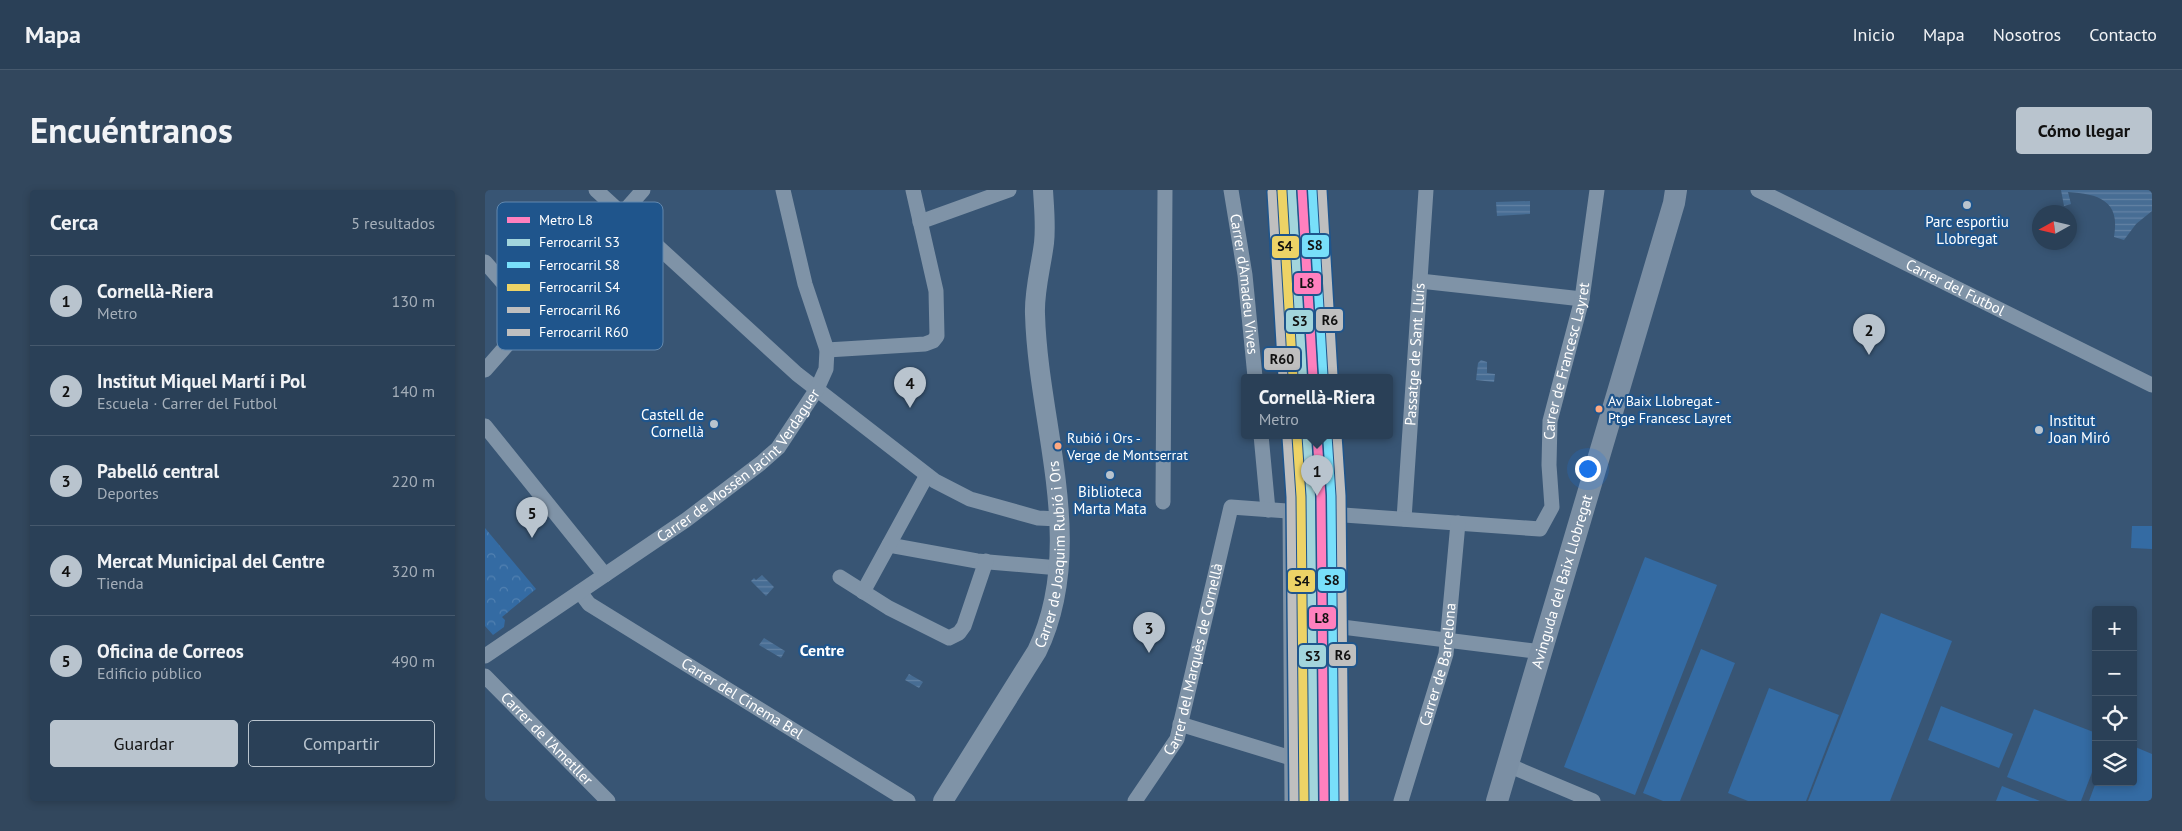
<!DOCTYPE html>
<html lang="es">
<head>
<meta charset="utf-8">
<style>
  :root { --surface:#2a4057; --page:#32475d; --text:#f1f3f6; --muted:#a5afba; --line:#46596d; --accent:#b9c4ce }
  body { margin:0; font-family:"PT Sans",sans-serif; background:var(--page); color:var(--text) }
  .controls { position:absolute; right:15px; bottom:15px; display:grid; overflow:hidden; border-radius:5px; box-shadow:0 2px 8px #0003 }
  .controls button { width:45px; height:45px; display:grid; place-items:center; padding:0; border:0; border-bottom:1px solid var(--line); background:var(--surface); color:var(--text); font:25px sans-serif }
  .compass { position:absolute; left:1547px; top:15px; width:45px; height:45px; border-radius:50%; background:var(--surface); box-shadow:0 2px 8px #0003; rotate:262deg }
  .you { position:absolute; left:1102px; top:278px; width:18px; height:18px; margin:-12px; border:4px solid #fff; border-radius:50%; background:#1a73e8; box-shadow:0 0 0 8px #1a73e833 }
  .badge { display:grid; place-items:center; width:32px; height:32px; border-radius:50%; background:var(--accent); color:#111; font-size:16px; font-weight:700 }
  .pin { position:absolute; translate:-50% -41px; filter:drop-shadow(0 1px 2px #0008) }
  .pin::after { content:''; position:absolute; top:26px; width:18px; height:15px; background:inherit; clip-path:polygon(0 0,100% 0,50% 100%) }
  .popup { position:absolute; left:756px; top:184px; width:152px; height:65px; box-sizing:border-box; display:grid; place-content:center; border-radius:5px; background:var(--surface); filter:drop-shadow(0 1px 4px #0005); font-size:16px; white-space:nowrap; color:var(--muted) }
  .popup b { font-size:19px; color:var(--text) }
  .popup::after { content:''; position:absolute; left:50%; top:100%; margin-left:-10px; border:10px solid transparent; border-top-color:var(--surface) }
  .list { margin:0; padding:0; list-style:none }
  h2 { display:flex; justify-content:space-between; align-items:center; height:65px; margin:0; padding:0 20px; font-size:21px }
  h2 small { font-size:16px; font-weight:400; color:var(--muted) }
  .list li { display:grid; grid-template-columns:32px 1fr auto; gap:15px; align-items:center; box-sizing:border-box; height:90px; padding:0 20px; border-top:1px solid var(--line) }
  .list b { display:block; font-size:19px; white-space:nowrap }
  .list p { margin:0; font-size:16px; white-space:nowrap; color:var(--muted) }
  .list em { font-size:16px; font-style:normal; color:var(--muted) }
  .actions { display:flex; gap:10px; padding:15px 20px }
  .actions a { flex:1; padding:11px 0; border:1px solid var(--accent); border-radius:5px; text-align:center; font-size:18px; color:var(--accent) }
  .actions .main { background:var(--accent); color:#111 }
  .icon { flex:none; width:28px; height:28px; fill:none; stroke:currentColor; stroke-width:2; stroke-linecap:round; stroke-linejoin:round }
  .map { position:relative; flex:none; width:1667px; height:611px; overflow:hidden; border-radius:5px }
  header { display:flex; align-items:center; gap:30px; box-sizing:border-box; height:70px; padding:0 25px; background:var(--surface); border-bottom:1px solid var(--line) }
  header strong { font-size:24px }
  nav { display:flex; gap:28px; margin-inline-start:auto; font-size:18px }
  .intro { display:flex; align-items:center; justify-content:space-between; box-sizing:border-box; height:120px; padding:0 30px }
  h1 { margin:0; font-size:35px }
  .button { padding:12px 22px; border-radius:5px; background:var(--accent); color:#111; font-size:18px; font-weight:700 }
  main { display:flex; gap:30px; padding:0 30px }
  aside { flex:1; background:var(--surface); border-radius:5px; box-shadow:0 2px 8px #0003 }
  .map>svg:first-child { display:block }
  .park { fill:url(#park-crowns) }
  .pitch { fill:#346ba3 }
  .water { fill:url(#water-rules) }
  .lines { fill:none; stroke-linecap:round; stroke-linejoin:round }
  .minor { stroke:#7f93a7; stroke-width:15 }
  .tertiary { stroke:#7f93a7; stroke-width:20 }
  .secondary { stroke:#7b8fa4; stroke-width:22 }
  .rail-1-casing { stroke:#1f558c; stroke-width:12 }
  .rail-2-casing { stroke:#1f558c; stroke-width:12 }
  .rail-3-casing { stroke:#1f558c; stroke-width:12 }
  .rail-4-casing { stroke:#1f558c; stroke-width:12 }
  .rail-5-casing { stroke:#1f558c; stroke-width:12 }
  .rail-1 { stroke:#a2d5dc; stroke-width:9 }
  .rail-2 { stroke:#78dffa; stroke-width:9 }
  .rail-3 { stroke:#edd366; stroke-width:9 }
  .rail-4 { stroke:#bfbfbf; stroke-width:9 }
  .rail-5 { stroke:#bfbfbf; stroke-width:9 }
  .metro-1-casing { stroke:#1f558c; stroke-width:12 }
  .metro-1 { stroke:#ff80be; stroke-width:9 }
  .poi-dot { fill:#b9c4ce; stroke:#1f558c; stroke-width:2 }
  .bus-dot { fill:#ffa980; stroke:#1f558c; stroke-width:2 }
  .labels { text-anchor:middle; stroke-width:4.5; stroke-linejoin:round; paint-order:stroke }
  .bus-label { font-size:14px; fill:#fff; stroke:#1f558c; text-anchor:start }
  .poi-label { font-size:15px; fill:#fff; stroke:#1f558c }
  .street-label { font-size:15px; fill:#fff; stroke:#1f558c }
  .neighbourhood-label { font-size:16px; font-weight:bold; fill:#fff; stroke:#1f558c }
  .key { fill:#1f558c; stroke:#6288ae; stroke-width:1 }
  .key-label { font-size:14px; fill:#fff }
  .line-badge { stroke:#1f558c; stroke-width:2 }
  .pale-badge-label { font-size:14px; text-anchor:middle; font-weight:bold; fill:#111 }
</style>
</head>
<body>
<header>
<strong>Mapa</strong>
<nav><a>Inicio</a><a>Mapa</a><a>Nosotros</a><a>Contacto</a></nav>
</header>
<div class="intro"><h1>Encuéntranos</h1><a class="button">Cómo llegar</a></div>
<main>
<aside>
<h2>Cerca<small>5 resultados</small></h2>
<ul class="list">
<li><span class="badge">1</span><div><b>Cornellà-Riera</b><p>Metro</p></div><em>130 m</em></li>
<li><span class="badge">2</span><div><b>Institut Miquel Martí i Pol</b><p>Escuela · Carrer del Futbol</p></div><em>140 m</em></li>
<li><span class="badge">3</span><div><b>Pabelló central</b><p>Deportes</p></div><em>220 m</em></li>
<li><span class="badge">4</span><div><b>Mercat Municipal del Centre</b><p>Tienda</p></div><em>320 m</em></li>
<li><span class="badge">5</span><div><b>Oficina de Correos</b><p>Edificio público</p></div><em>490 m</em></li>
</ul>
<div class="actions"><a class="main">Guardar</a><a>Compartir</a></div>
</aside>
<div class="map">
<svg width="1667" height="611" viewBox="0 0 1667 611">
  <defs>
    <pattern id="park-crowns" width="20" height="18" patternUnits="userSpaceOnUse" patternTransform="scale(1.25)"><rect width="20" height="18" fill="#346ba3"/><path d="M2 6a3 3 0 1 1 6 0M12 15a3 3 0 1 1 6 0" fill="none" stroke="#5281b1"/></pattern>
    <pattern id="water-rules" width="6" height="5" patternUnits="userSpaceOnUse" patternTransform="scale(1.25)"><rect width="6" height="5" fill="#476d94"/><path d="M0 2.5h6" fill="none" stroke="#6383a4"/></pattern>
  </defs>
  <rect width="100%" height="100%" fill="#385574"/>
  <path class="park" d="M0,338L51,399L17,427L20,430L19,437L8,445L0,436Z"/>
  <g class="pitch">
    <path d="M1647,336H1667V359L1646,358Z"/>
    <path d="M1160,367L1232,395L1150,605L1079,577Z"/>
    <path d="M1396,423L1467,451L1405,611H1323Z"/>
    <path d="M1216,459L1250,473L1195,611H1178L1158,603Z"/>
    <path d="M1284,498L1354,525L1321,611H1263L1243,603Z"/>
    <path d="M1456,516L1528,544L1514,578L1443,550Z"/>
    <path d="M1549,519L1611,543V572L1596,611H1583L1522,587Z"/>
    <path d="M1648,556L1667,564V611H1604L1611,592H1648Z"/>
    <path d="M1517,596L1555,611H1511Z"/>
  </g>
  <g class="water">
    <path d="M1576,0H1667V21L1651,34L1639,50L1629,47C1636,10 1613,4 1583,2L1586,14L1579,16Z"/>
    <path d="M1045,11V24L1012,26L1011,12Z"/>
    <path d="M996,170L1002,172V183L1010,184L1009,192L991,190L993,173Z"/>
    <path d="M277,385L289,397L281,406L266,391L269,388L271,390Z"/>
    <path d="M279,448L300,461L296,468L274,455Z"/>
    <path d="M424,484L438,492L434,498L420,490Z"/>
  </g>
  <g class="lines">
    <g class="minor">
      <path d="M111,0L312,184L450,291L485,309L553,328L574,329"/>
      <path id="s1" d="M746,0L760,85L770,187"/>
      <path d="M831,0V187"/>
      <path id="s2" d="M1273,0L1667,195"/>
      <path d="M435,32L524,0"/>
      <path d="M0,72L47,126"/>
      <path d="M935,91L1097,109"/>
      <path d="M342,160L440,154L448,151L452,146L451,101L428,0"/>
      <path d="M0,180L158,0"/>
      <path d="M0,236L120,385"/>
      <path d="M776,245L783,320"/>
      <path d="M832,245L833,611"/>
      <path d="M678,312L680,0"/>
      <path d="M805,321L807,611"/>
      <path id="s3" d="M919,329L941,0"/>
      <path d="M404,355L492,371L574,378"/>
      <path d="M355,387L404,418L464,448L474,443L479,436L501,371"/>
      <path id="s4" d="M95,402L104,414L423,611"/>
      <path d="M378,402L442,285"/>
      <path d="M833,434L1057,462"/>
      <path id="s5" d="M0,466L201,330L276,273L293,258L332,199L341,179L342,160L320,94L298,0"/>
      <path id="s6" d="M0,486L123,611"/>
      <path d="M695,534L806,568"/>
      <path d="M1023,575L1108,611"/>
      <path id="s7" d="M650,611L692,549L746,317L1055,339L1067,317L1064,275L1065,231L1097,109L1112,0"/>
      <path id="s8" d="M916,611L961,464L973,333"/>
    </g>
    <path class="tertiary" id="s9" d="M458,611L552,461C603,355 553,235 550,124C549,101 556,77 559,53C561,36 559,18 558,0"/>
    <path class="secondary" id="s10" d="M1012,611L1189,13L1191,0"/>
    <g class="rail-1-casing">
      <g id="rail-1">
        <path d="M807,1L818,187"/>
        <path d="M822,246L826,306L829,611"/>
      </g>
    </g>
    <g class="rail-2-casing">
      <g id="rail-2">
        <path d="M827,0L838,186"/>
        <path d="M842,245L846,306L849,611"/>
      </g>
    </g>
    <g class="rail-3-casing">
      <g id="rail-3">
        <path d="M797,1L808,187"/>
        <path d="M812,246L816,307L819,611"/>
      </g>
    </g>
    <g class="rail-4-casing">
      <g id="rail-4">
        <path d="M837,0L848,186"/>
        <path d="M852,245L856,306L859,611"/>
      </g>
    </g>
    <g class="rail-5-casing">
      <g id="rail-5">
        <path d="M787,2L798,187"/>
        <path d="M802,247L806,307L809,611"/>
      </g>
    </g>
    <use href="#rail-1" class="rail-1"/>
    <use href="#rail-2" class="rail-2"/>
    <use href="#rail-3" class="rail-3"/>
    <use href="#rail-4" class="rail-4"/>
    <use href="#rail-5" class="rail-5"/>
    <g class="metro-1-casing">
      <g id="metro-1">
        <path d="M817,0L828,187"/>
        <path d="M832,245L836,306L839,611"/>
      </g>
    </g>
    <use href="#metro-1" class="metro-1"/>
  </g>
  <g class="poi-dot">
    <circle cx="1482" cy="15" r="5"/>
    <circle cx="229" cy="234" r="5"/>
    <circle cx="1554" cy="240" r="5"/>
    <circle cx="625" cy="285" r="5"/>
  </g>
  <g class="bus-dot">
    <circle cx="1114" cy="219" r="4.5"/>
    <circle cx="573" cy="256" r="4.5"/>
  </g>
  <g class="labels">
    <g class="bus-label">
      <text x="1123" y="216">Av Baix Llobregat -<tspan x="1123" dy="17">Ptge Francesc Layret</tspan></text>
      <text x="582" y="253">Rubió i Ors -<tspan x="582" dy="17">Verge de Montserrat</tspan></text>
    </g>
    <g class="poi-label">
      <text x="1482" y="37">Parc esportiu<tspan x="1482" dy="17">Llobregat</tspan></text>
      <text x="219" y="230" text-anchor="end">Castell de<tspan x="219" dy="17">Cornellà</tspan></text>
      <text x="1564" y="236" text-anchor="start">Institut<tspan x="1564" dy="17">Joan Miró</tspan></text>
      <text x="625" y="307">Biblioteca<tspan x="625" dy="17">Marta Mata</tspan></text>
    </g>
    <g class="street-label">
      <text dy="5" stroke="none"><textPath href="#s1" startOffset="95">Carrer d'Amadeu Vives</textPath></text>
      <text dy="5" stroke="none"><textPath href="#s2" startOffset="220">Carrer del Futbol</textPath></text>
      <text dy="5" stroke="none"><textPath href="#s3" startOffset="165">Passatge de Sant Lluís</textPath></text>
      <text dy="5" stroke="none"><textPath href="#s7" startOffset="796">Carrer de Francesc Layret</textPath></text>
      <text dy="5" stroke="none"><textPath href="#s5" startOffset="319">Carrer de Mossèn Jacint Verdaguer</textPath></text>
      <text dy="5" stroke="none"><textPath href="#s9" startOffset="276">Carrer de Joaquim Rubió i Ors</textPath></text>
      <text dy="5" stroke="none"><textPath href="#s10" startOffset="229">Avinguda del Baix Llobregat</textPath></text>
      <text dy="5" stroke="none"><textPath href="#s7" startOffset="156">Carrer del Marquès de Cornellà</textPath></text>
      <text dy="5" stroke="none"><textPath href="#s8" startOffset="142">Carrer de Barcelona</textPath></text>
      <text dy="5" stroke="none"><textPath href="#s4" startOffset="195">Carrer del Cinema Bel</textPath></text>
      <text dy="5" stroke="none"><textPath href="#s6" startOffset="88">Carrer de l'Ametller</textPath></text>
    </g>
    <g class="neighbourhood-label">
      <text x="337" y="466">Centre</text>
    </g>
  </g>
  <rect x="12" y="12" width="166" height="148" rx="8" class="key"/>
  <rect x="22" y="27" width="23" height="6" fill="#ff80be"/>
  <rect x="22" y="49" width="23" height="7" fill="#a2d5dc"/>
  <rect x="22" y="72" width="23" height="6" fill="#78dffa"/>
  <rect x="22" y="94" width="23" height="7" fill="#edd366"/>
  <rect x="22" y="117" width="23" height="6" fill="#bfbfbf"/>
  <rect x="22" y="139" width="23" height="7" fill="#bfbfbf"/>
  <g class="key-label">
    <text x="54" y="35">Metro L8</text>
    <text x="54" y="57">Ferrocarril S3</text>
    <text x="54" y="80">Ferrocarril S8</text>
    <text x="54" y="102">Ferrocarril S4</text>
    <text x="54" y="125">Ferrocarril R6</text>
    <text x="54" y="147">Ferrocarril R60</text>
  </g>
  <g class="line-badge">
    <rect x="816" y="44" width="29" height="24" rx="5" fill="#78dffa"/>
    <rect x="786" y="45" width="29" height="24" rx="5" fill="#edd366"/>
    <rect x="808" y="82" width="29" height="23" rx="5" fill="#ff80be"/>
    <rect x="830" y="118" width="29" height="24" rx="5" fill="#bfbfbf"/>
    <rect x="800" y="119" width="29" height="24" rx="5" fill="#a2d5dc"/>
    <rect x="778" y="157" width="38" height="24" rx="5" fill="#bfbfbf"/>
    <rect x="832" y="378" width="29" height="24" rx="5" fill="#78dffa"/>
    <rect x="802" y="379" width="29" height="24" rx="5" fill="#edd366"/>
    <rect x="823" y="416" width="29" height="24" rx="5" fill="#ff80be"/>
    <rect x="843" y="453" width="29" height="24" rx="5" fill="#bfbfbf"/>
    <rect x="813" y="454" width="29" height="24" rx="5" fill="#a2d5dc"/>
  </g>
  <g class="pale-badge-label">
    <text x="830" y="60">S8</text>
    <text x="800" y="61">S4</text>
    <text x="822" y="98">L8</text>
    <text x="845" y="135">R6</text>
    <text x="815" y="136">S3</text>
    <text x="797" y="174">R60</text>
    <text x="847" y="395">S8</text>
    <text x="817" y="396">S4</text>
    <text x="837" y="433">L8</text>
    <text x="858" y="470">R6</text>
    <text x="828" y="471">S3</text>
  </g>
</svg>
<div class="controls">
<button>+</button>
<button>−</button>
<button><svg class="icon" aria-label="locate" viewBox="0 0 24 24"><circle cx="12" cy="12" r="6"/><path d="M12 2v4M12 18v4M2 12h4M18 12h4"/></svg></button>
<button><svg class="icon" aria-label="layers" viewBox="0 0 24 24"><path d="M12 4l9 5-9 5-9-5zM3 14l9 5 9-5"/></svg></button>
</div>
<svg class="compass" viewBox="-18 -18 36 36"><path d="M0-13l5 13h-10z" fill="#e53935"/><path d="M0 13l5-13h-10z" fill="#a5afba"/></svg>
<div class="you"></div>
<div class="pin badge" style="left:832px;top:306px">1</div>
<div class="popup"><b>Cornellà-Riera</b>Metro</div>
<div class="pin badge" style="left:1384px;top:165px">2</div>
<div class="pin badge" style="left:664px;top:463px">3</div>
<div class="pin badge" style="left:425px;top:218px">4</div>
<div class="pin badge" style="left:47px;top:348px">5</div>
</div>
</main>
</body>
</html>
